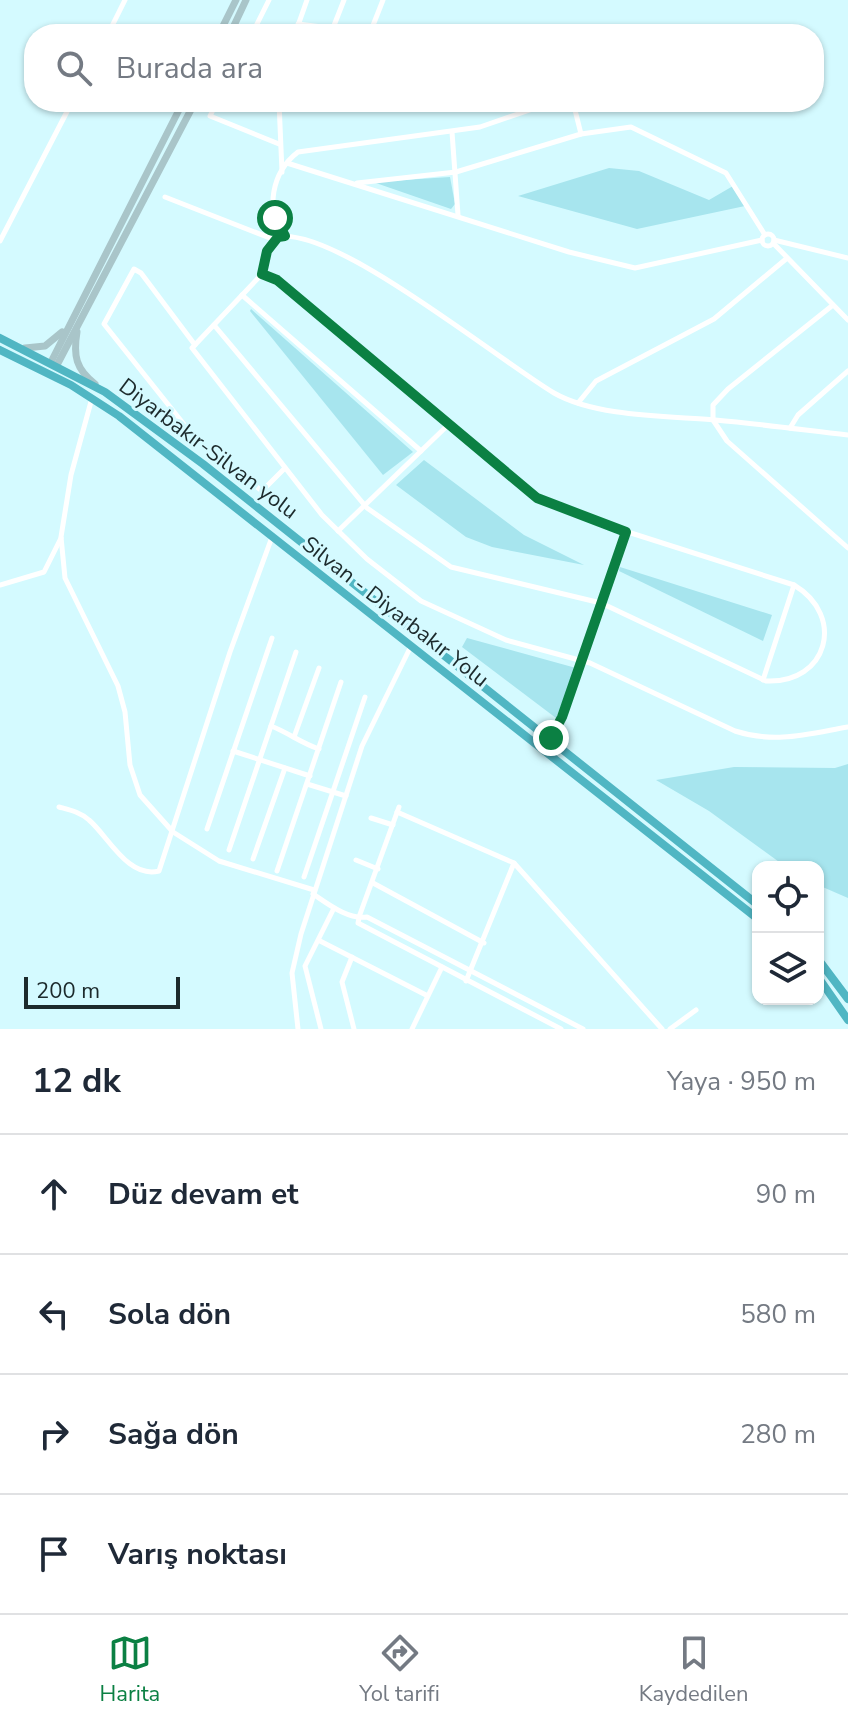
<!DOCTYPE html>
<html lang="tr">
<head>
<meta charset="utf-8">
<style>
  :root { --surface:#fff; --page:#f2f2f3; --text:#1f2937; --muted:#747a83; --line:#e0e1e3; --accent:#0b8043 }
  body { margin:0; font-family:"Nunito Sans",sans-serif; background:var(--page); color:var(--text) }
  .controls { position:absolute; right:24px; bottom:24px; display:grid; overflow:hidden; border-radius:16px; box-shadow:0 2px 6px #0004 }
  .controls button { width:72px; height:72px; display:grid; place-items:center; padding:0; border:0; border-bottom:2px solid var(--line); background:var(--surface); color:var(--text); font:40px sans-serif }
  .scale { position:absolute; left:24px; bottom:20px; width:156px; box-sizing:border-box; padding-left:8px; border:4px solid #1c2a2c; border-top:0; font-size:22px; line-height:28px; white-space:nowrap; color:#1c2a2c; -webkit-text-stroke:6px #d4faff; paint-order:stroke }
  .stop { position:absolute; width:24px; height:24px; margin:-18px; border:6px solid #0b8043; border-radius:50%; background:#fff }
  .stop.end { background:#0b8043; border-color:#fff; box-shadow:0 2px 8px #0008 }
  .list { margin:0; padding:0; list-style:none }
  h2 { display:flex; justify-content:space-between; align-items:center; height:104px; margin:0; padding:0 32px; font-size:34px }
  h2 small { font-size:26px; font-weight:400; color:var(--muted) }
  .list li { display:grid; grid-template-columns:52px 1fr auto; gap:24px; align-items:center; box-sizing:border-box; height:120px; padding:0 32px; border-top:2px solid var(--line) }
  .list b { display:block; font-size:30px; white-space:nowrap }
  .list em { font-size:26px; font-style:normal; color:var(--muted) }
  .icon { flex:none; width:44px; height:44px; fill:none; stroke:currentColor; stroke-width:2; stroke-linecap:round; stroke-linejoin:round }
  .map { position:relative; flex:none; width:848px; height:1029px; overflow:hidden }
  .search { position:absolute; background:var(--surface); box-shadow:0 2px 6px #0004; left:24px; right:24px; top:24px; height:88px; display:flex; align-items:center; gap:20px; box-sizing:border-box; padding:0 28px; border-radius:32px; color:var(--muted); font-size:30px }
  .sheet { height:584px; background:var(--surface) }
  nav { display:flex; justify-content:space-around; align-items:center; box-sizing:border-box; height:112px; border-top:2px solid var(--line); background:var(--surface); font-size:22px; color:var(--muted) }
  nav a { display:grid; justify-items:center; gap:4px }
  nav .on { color:var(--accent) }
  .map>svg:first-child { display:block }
  .green { fill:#a7e5ee }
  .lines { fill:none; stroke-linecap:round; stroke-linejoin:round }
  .street { stroke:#fff; stroke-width:5 }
  .secondary { stroke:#a9c5c9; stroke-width:7 }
  .highway { stroke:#50b6c3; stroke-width:8 }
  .route { stroke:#0b8043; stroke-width:10 }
  .labels { text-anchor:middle; stroke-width:6; stroke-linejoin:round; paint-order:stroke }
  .street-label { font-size:22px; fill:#1c2a2c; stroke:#d4faff }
</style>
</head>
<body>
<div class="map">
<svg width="848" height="1029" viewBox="0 0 848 1029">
  <rect width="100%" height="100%" fill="#d4faff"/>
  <g class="green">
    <path d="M609,168L639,171L709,200L733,186L745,206L637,229L518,196Z"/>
    <path d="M450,177L455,204L451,209L373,182Z"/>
    <path d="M251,309L413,452L383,475L250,311Z"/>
    <path d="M424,460L524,535L584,565L492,547L466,537L396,485Z"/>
    <path d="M620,567L772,615L763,641L619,571Z"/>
    <path d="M467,638L576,668L556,718L462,647Z"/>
    <path d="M848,764V898L818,885V867H786L709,811L656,780L734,767L835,768Z"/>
  </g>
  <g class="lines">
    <g class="street">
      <path d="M298,24L370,33L383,0"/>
      <path d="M333,28L344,0"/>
      <path d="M108,34L125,0"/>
      <path d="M252,34L269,0"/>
      <path d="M295,34L307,0"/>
      <path d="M217,102L210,116L279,144"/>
      <path d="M279,102L282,172"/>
      <path d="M573,102L581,134"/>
      <path d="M452,132L458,215"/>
      <path d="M287,163L569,252L635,268L762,240"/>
      <path d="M357,183L456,172L581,134L631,127L726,173L765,235"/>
      <path d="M165,197L275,240"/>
      <circle cx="768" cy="240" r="6"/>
      <path d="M285,236C264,210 272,172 298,152L480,127L553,102"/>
      <path d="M774,240L848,258"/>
      <path d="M0,241L72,102"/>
      <path d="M773,243L848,320"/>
      <path d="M242,295L421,451"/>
      <path d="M833,305L728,389L713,405V420L727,441L848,548"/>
      <path d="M214,325L367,508L451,567L601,603L766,681C828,684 846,616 794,585L587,519L537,498L277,280L262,274"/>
      <path d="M195,345L141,273L134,269L104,324L198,442L262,491L285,468"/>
      <path d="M92,398L71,475L61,537L65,578L118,686L125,712L130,765L140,795L173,832L219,861L314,890"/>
      <path d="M578,403L596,381L714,319L786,259"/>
      <path d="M790,428L798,415L848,371"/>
      <path d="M848,435C804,430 760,424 715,420C668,416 596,417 554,393C497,359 335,226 278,237L267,251L262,274L192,348L322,515L367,559L421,601L506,640L590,663L735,731C775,744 808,734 848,727"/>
      <path d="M338,531L448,425"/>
      <path d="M0,585L44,572L61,538"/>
      <path d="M763,680L794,585"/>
      <path d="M271,726C289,733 301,743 319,749"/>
      <path d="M294,737L319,668"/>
      <path d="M551,738L562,717L626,532"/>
      <path d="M233,751L310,776"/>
      <path d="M307,784L346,796"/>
      <path d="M59,807C70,810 80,812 89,820C108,836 128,879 159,871L230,652L272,537"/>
      <path d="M397,812L514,863L662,1029"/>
      <path d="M371,818L393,825"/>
      <path d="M207,829L272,638"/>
      <path d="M229,850L296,652"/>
      <path d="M253,859L285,768"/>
      <path d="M356,860L378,869"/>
      <path d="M277,871L341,682"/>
      <path d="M304,877L365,697"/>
      <path d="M373,883L484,943"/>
      <path d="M313,894C328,904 348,920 367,917L583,1029"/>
      <path d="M359,917L399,807"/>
      <path d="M359,918L358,923L561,1029"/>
      <path d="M320,941L426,995"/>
      <path d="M352,957L342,982L354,1029"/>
      <path d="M466,981L514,863"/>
      <path d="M298,1029L292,973L301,934L362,746L411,646"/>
      <path d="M321,1029L305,966L334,908"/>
      <path d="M412,1029L442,967"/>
      <path d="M670,1029L696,1010"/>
    </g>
    <g class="secondary">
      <path d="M219,34L236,0"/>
      <path d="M230,34L246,0"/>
      <path d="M77,332C73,356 76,369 95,384"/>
      <path d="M25,348L45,346L62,332"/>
      <path d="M51,362L183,102"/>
      <path d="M57,365L195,102"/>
    </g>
    <g class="highway">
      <path d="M0,338L105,392L203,464L758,905"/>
      <path d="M0,350L71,385L119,416L758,919"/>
      <path d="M818,959L848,999"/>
      <path d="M818,977L848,1020"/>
    </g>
  </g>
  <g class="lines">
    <path class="route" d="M275,218L285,236L278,237L267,251L262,274L277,280L537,498L626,532L562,717L551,738"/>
  </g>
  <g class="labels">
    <g class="street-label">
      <text transform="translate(209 448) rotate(37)" y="8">Diyarbakır-Silvan yolu</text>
      <text transform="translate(396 611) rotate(38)" y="8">Silvan - Diyarbakır Yolu</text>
    </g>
  </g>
</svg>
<div class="controls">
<button><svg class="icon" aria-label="locate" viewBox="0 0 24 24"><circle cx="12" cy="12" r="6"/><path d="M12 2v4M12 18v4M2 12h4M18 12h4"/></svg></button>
<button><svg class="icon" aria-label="layers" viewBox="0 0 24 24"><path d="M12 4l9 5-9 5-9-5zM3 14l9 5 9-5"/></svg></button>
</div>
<div class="scale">200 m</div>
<div class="stop" style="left:275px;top:218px"></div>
<div class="stop end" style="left:551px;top:738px"></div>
<div class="search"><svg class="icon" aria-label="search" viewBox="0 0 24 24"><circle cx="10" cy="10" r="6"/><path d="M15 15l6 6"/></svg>Burada ara</div>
</div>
<section class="sheet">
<h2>12 dk<small>Yaya · 950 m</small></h2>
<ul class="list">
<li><svg class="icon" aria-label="ahead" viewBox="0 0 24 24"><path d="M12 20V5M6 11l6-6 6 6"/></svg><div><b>Düz devam et</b></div><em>90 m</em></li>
<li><svg class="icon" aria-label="left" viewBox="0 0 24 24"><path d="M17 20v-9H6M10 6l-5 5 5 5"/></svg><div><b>Sola dön</b></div><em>580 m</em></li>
<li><svg class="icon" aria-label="right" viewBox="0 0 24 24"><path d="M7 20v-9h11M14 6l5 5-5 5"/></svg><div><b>Sağa dön</b></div><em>280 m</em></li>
<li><svg class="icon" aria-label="arrive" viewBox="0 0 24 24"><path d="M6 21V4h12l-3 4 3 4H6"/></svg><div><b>Varış noktası</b></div></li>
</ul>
</section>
<nav>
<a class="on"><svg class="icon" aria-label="map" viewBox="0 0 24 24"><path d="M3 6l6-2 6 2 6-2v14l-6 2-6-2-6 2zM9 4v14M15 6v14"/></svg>Harita</a>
<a><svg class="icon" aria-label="directions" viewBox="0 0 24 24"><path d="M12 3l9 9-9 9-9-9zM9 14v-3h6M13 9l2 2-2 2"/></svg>Yol tarifi</a>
<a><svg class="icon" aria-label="saved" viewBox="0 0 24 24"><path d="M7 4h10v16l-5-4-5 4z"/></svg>Kaydedilen</a>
</nav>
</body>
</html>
